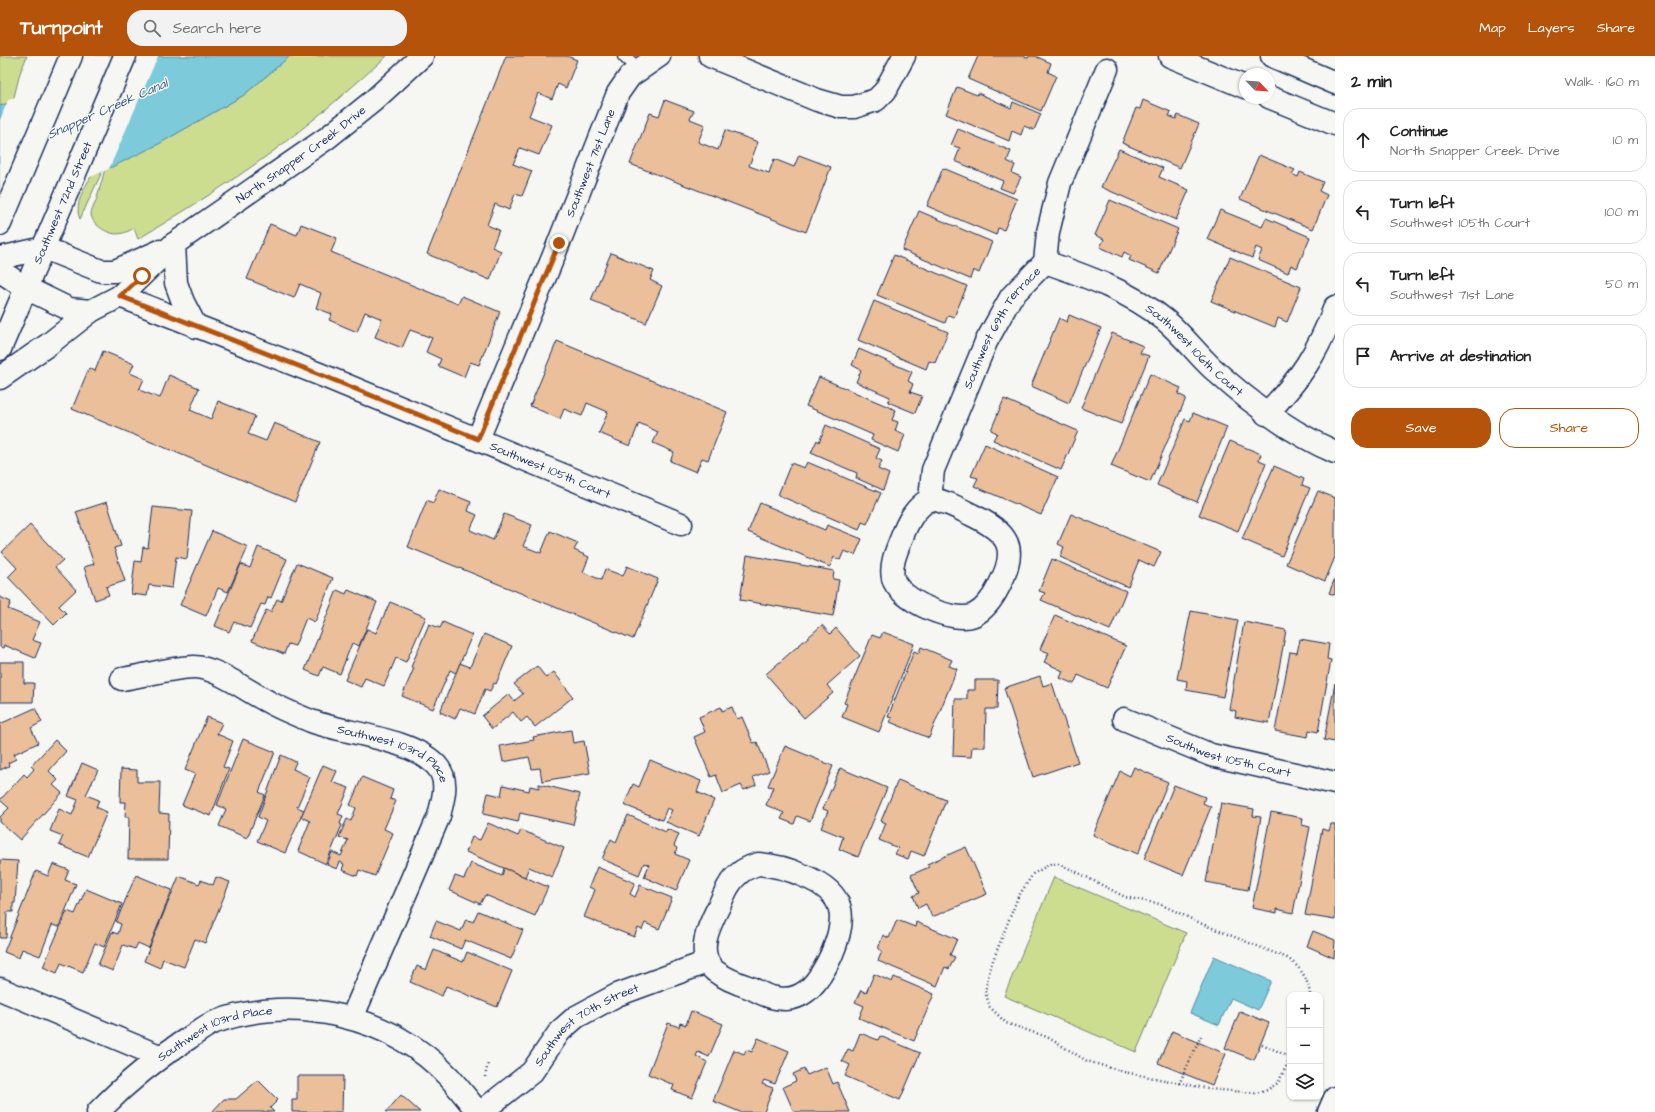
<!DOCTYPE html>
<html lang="en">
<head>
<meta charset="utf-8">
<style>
  :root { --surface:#fff; --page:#f2f2f2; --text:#222; --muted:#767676; --line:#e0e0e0; --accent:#b45309 }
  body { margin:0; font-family:"Architects Daughter",sans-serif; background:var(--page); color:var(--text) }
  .controls { position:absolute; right:12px; bottom:12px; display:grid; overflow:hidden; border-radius:8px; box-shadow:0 1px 3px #0004 }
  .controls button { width:36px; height:36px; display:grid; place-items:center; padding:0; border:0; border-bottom:1px solid var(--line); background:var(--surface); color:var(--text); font:20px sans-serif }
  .compass { position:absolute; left:1239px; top:12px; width:36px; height:36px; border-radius:50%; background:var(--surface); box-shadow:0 1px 3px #0004; rotate:115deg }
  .stop { position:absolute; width:12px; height:12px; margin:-9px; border:3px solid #b45309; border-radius:50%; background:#fff }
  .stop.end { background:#b45309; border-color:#fff; box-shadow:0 1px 4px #0008 }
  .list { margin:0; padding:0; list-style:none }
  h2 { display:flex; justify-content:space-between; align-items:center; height:52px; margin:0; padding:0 16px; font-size:17px }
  h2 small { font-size:13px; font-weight:400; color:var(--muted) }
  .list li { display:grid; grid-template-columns:26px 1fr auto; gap:12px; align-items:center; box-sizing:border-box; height:64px; margin:0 8px 8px; padding:0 8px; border:1px solid var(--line); border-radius:16px }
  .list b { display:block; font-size:15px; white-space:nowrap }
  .list p { margin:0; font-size:13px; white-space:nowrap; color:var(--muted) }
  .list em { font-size:13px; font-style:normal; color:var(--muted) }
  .actions { display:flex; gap:8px; padding:12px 16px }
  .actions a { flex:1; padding:9px 0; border:1px solid var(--accent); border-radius:16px; text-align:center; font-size:14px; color:var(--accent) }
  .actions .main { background:var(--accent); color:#fff }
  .icon { flex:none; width:22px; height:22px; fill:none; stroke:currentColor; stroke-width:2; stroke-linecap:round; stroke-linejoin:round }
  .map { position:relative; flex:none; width:1335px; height:1056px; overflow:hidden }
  header { display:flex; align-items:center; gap:24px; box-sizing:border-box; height:56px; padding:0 20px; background:var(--accent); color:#fff }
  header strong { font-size:19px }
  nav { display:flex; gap:22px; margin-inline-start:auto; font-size:14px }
  .search { width:280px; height:36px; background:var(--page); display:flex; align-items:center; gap:10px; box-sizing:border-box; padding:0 14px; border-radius:16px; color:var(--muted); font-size:15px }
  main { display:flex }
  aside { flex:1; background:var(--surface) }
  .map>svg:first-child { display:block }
  .green { fill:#cddd90; stroke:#748677 }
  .water { fill:#7ccada; stroke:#558ca8 }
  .pier { fill:#f6f6f2 }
  .building { fill:#eabf99; stroke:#1b2f5e }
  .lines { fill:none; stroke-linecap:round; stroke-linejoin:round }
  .service-casing { stroke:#1b2f5e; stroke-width:15 }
  .minor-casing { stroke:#1b2f5e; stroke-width:25 }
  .tertiary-casing { stroke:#1b2f5e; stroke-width:25 }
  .secondary-casing { stroke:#1b2f5e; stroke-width:25 }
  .primary-casing { stroke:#1b2f5e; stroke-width:25 }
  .path { stroke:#1b2f5e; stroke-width:2.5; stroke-dasharray:1 3; stroke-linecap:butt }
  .service { stroke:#f6f6f2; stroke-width:12 }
  .minor { stroke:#f6f6f2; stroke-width:22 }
  .tertiary { stroke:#f6f6f2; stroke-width:22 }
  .secondary { stroke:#f6f6f2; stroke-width:22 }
  .primary { stroke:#f6f6f2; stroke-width:22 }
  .route { stroke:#b45309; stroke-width:5 }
  .labels { text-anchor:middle; stroke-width:3; stroke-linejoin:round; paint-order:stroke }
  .street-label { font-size:12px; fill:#1b2f5e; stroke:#f6f6f2 }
  .water-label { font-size:13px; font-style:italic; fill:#33567d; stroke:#f6f6f2 }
</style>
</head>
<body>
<header>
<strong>Turnpoint</strong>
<div class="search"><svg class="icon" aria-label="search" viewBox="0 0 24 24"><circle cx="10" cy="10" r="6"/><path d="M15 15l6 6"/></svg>Search here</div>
<nav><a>Map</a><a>Layers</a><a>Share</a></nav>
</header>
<main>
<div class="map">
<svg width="1335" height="1056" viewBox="0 0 1335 1056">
  <rect width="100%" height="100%" fill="#f6f6f2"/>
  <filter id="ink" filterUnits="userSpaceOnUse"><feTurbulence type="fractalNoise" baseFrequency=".025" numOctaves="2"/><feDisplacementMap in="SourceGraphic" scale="8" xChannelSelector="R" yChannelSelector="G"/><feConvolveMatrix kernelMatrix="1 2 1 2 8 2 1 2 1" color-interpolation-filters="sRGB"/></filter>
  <g filter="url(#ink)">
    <g class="green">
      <path d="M0,0H27L20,17L13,45L0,50Z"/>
      <path d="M290,0H387C340,42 293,83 241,118C207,141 173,162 138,183L134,172C129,175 123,178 116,178C106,177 91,168 91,157L97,142L105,113L155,90L244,39Z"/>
      <path d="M107,105L80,163C72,145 91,123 99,107Z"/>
      <path d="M1054,821L1186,877L1136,996L1004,940Z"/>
    </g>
    <g class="water">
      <path d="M95,0H290L244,39L155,90L112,111L43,139L0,161V50L37,37Z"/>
      <path d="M1214,900L1271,925L1258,954L1231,942L1219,969L1190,957Z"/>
    </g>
    <path class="pier" d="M91,0H158L109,113L44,141L0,163V64L8,44L37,35Z"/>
    <g class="building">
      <path d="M506,0H567L577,4L566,32L558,28L552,43L538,37L529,60L552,69L539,99L520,92L513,108L532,115L522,140L515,138L509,154L495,148L487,169L499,174L492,191L501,195L490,224L427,198Z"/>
      <path d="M978,0H1023L1028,2L1029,0H1035L1051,7L1048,16L1056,20L1041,55L968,23Z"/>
      <path d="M957,31L977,39L978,37L1011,52L1013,46L1041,58L1034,74L1024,70L1021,79L1012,75L1009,85L946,58Z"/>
      <path d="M665,44L694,55L690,63L705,69L698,86L718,94L725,74L758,86L749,110L769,117L774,103L794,111L799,99L831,111L806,176L630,108L650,57L659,60Z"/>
      <path d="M1143,44L1171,56L1169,60L1176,63L1178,59L1199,68L1180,112L1122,87L1136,52L1140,53Z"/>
      <path d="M958,73L1011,95L1007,105L1015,109L1012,117L1021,121L1013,137L1000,132L1003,125L955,105L960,92L951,89Z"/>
      <path d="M1119,93L1163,112L1159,121L1189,134L1176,164L1101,131Z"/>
      <path d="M1259,99L1295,114L1292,118L1298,121L1300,116L1323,126L1319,135L1327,139L1313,173L1240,143Z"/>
      <path d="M943,112L1017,143L1004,174L998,172L996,179L927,150Z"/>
      <path d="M1110,144L1178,173L1159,217L1129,204L1131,200L1124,196L1122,201L1100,191L1104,183L1095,179Z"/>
      <path d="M1220,154L1262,171L1266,162L1310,181L1297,212L1291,209L1288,217L1258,204L1262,194L1256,191L1252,202L1207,183Z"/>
      <path d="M919,155L992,186L979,217L973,214L970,223L902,194Z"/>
      <path d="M270,168L297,179L301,168L337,182L331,196L458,248L462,240L500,256L479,309L470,306L464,321L438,310L441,303L426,296L432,282L410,274L402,292L375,281L382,263L365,256L357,276L329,264L332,258L316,252L321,237L300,228L294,242L247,223Z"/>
      <path d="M611,197L654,215L650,224L662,230L646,267L591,244Z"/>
      <path d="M894,199L967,230L954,261L948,259L945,267L877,239Z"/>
      <path d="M1230,201L1301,231L1287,266L1278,262L1275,271L1211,245Z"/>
      <path d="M874,245L948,276L935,307L929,305L926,313L858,284Z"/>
      <path d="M1069,259L1101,272L1069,347L1031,330L1059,262L1067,266Z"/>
      <path d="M1112,277L1143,290L1140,297L1149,300L1121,368L1081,352Z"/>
      <path d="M557,285L727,356L708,404L702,402L696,416L670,405L674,396L653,387L658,376L639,367L630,390L599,377L608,356L587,347L582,360L564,353L560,363L530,350Z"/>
      <path d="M859,293L912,316L908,325L913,328L910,336L922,340L915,357L888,346L890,341L856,326L861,314L852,309Z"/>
      <path d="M103,295L134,308L130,317L144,323L139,334L160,342L169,319L199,332L190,354L211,363L218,345L255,360L248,378L266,385L274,367L320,386L295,446L72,353L89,312L95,315Z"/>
      <path d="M1150,318L1181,332L1178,338L1186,342L1150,426L1111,410Z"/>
      <path d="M819,321L896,354L892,364L898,366L895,375L905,379L898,396L871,384L873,379L806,350Z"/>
      <path d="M1004,343L1078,375L1061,414L993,384L997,377L991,374Z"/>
      <path d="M1193,357L1227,371L1197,446L1157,429L1185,363L1190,365Z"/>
      <path d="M826,369L880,393L876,402L882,405L878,413L889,418L883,434L856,422L857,417L811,397L817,384L819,386Z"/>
      <path d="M1230,385L1261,398L1259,404L1266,407L1238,475L1199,459Z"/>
      <path d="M985,388L1058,421L1041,459L974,430L978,422L971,420Z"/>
      <path d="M807,406L881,437L867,468L862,466L859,474L778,439L791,407L804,412Z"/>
      <path d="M1274,410L1304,423L1302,429L1310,432L1282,500L1242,483Z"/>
      <path d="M439,433L471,446L468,455L477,459L470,474L493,484L504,458L532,469L523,490L541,497L550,475L578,487L574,494L589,501L583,516L601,524L605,513L623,520L627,510L658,523L633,583L408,491L427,444L433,447Z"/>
      <path d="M1318,435L1335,442V501L1325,525L1286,508Z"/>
      <path d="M107,446L121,490L114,492L125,525L106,531L109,539L95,544L84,511L94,508L76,456Z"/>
      <path d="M760,447L825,474L827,469L862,483L855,499L844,495L840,504L834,501L830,511L748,476Z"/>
      <path d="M153,451L192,455L187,503L176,501L172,532L149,529L147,540L131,538L135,505L141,506L143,491L148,492Z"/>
      <path d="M1071,458L1161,496L1154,511L1139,504L1128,531L1060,501L1064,491L1058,488Z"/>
      <path d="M30,469L63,504L55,511L76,534L59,550L66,557L54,569L8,521L17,512L2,496Z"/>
      <path d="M212,475L248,491L228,536L218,532L206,560L180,549Z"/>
      <path d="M258,491L287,503L271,542L268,541L265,549L261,548L250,572L234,566L229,576L215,570L241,508L250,512Z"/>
      <path d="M747,499L834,515L833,523L839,524L833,560L740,544Z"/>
      <path d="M1052,503L1126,535L1110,574L1041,544L1045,537L1039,535Z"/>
      <path d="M297,507L333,522L315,566L306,562L295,590L288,588L284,598L252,585L266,554L271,556L277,543L281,545Z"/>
      <path d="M1335,522V539L1329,537Z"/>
      <path d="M337,534L346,538L348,534L377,546L359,590L352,587L340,618L323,611L319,620L305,614Z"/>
      <path d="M0,541L11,546L8,553L40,566L32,584L41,587L35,602L4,589L3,592L0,591Z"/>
      <path d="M390,546L426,561L406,606L396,602L384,630L365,622L361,631L345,624L367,573L376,577Z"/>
      <path d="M1191,555L1238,564L1223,641L1186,634L1187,625L1177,623Z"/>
      <path d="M1055,559L1126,590L1107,632L1078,619L1074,628L1060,622L1063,615L1044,606L1049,597L1040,593Z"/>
      <path d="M443,566L472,579L456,617L450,614L433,653L402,640L414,612L411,611L429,568L440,572Z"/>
      <path d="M1244,566L1286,574L1269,667L1235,661L1236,655L1229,653Z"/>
      <path d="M822,569L830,578L836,572L860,600L827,629L833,637L804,662L766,618Z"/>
      <path d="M883,576L914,588L879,676L842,661L847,648L844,647L872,579L880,582Z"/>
      <path d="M484,578L512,590L496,628L494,627L490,635L485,633L475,658L460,652L455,663L440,656L460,607L470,611Z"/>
      <path d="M1300,583L1329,588L1327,603L1331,604L1318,676L1309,674L1308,681L1275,675L1290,596L1297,597Z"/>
      <path d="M921,591L952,604L949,610L957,613L929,682L890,666L892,662L888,661L914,595L919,597Z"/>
      <path d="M0,606H24V627H34L33,646H0Z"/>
      <path d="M537,610L546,622L554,616L573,641L535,671L527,661L521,666L513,656L492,673L482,660L509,638L514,645L523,638L514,628Z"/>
      <path d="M1040,620L1043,630L1052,627L1078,706L1033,721L1004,632Z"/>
      <path d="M975,624H998L997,653H986L985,691H972L971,701L953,700L955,643H967V634H975Z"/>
      <path d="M1335,627V686L1324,684Z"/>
      <path d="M721,651L722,655L732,651L737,663L742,661L753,687L757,686L769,715L753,721L756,729L744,734L741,729L723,737L716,719L711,721L694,681L705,676L699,661Z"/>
      <path d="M35,652L42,666L31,672L38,687L14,698L16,703L8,707L9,710L0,714V668Z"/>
      <path d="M207,661L222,667L217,678L233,685L223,711L229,713L211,760L182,749L195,718L185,714Z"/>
      <path d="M571,674L573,687L584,685L590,717L542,725L540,712L532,713L529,701L503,706L500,690L534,684L533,681Z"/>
      <path d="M243,683L275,696L259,736L265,739L247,782L219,770L226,753L217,749Z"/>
      <path d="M55,684L66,695L49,715L58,724L53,729L62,737L20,784L0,766V761L9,752L0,744L24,718L27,721L34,713L31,710Z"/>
      <path d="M785,690L833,710L810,765L797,760L794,768L781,763L784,757L766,749L773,731L768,730Z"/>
      <path d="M281,699L296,706L293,713L310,721L297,751L304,754L285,797L257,785L266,765L258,761Z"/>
      <path d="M650,704L701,725L697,736L714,744L699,780L666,766L672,754L667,752L662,764L624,749L633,728L639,731Z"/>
      <path d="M82,707L98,714L86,739L99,744L96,751L107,756L88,801L59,789L63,780L50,775L59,753L72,759L78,744L68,740Z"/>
      <path d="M323,709L337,715L332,726L349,732L338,758L343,760L340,768L342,769L326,808L298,795L310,765L301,761Z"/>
      <path d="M1134,711L1168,726L1138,798L1093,779L1120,715L1130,720Z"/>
      <path d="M840,712L887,732L858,801L839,793L843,781L821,772L828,755L823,753Z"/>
      <path d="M121,713L137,714V726H160L159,757L169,758L168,803H128L129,761H125L126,746H120Z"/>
      <path d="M362,721L393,734L390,743L396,745L384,773L393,777L375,820L359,814L357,820L342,814L344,808L340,806L337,813L327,809L332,796L341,800L348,784L339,781L347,763L351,765L356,752L350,749Z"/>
      <path d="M898,724L946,744L924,800L911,795L908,803L895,798L898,792L879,784L886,767L881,765Z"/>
      <path d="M539,728L580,738L573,769L520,757L518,766L483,758L488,737L501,740L503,729L529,735L530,730L539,732Z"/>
      <path d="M1174,729L1205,741L1203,747L1211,751L1183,819L1144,803Z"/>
      <path d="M1221,747L1254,753L1253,760L1261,761L1248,834L1206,826Z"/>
      <path d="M1271,756L1303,762L1302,769L1310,771L1293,857L1277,853V857L1252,852Z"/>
      <path d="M628,759L666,776L667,773L679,778L674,790L677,792L675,798L689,804L676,835L644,821L649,809L644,807L639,819L602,803L611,783L616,786Z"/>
      <path d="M488,767L518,780L521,774L564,792L552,821L529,811L525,821L466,796L472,781L480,784Z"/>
      <path d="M1331,768H1335V864L1305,859L1322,773L1329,775Z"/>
      <path d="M966,791L987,838L932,861L926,848L918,852L913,840L919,837L911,819L929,811L927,808Z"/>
      <path d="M0,804L18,805L15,847H13V856H7L6,882H0Z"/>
      <path d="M471,807L502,820L504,812L548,831L535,860L485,839L480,848L449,834L455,820L464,823Z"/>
      <path d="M53,808L69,814L65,824L76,828L59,871L52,869L40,900L22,893L19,902L4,896L36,815L48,820Z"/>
      <path d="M597,811L635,827L630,838L635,841L640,829L672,842L659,873L645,867L642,874L638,872L634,881L584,861L595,834L589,831Z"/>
      <path d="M136,819L172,834L149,892L138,887L135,893L123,889L113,915L98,909L112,876L118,878L121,868L116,866Z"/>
      <path d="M179,820L199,828L201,824L213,829L216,821L230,826L205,887L195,883L184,911L163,903L160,912L144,905Z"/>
      <path d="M86,833L122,848L104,891L95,887L83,916L61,907L57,917L43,911L67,855L75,858Z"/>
      <path d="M478,855L523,874L511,903L465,884L461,893L430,880L436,865L461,875L466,863L473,866Z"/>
      <path d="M897,864L915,871L916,866L957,883L950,899L955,901L949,913L945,911L937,930L878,905L882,895L878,893L883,879L889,882Z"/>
      <path d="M1313,875L1335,884L1334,902L1307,890Z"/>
      <path d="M434,894L463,906L467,896L512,915L497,951L446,930L442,940L410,926L417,910L426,914Z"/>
      <path d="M874,918L892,926L894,921L934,938L914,985L859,962L864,950L855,946L861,934L866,937Z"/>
      <path d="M691,955L723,968L709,1001L698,996L696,1000L707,1006L692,1042L672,1034L674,1029L648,1018L668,967L679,971L680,967L686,969Z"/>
      <path d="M1240,955L1269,967L1254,1004L1225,992Z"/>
      <path d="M1172,975L1226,998L1212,1029L1158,1007Z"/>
      <path d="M860,977L878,984L880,980L920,997L900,1044L845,1020L850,1009L842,1005L848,993L853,995Z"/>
      <path d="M758,982L789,995L775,1028L764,1024L762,1028L773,1032L764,1056H740L713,1045L734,994L744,998L746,994L752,996Z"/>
      <path d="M826,1011L833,1028L837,1026L850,1056H794L783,1031L796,1025L793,1018L804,1013L807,1019Z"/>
      <path d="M297,1020H343L342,1056H292V1044H297Z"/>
      <path d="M258,1024L278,1044L270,1052L274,1056H212L224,1043H236Z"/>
      <path d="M401,1039L420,1056H386Z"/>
    </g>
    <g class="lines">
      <g class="service-casing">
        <path id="service" d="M624,0L638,13"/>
      </g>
      <g class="minor-casing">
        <g id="minor">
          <path d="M710,0L817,44L841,51H854L876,44L885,35L904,0"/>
          <path d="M174,188L176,227L183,246L196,271"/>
          <path id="s1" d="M1045,206C1086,220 1131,236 1165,264C1183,279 1196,297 1212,312C1249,346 1289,376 1335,396"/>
          <path id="s2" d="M120,240L319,318L681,468"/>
          <path d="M1266,358C1300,324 1318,296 1335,251"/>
          <path id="s3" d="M478,383L554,199L618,37L630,20L659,0"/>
          <path id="s4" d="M930,443L933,414L986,286L1011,241L1045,206L1048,176L1060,127L1107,13"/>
          <path d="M930,443C946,445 958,452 972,459C1009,477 1019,492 999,530C993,542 986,553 974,559C954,568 898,544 893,522C890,508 897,494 902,481C908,465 915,452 930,443Z"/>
          <path id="s5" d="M122,623C143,620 174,611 194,611C216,611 247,635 267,645C281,653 296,659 311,665C346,678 410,682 436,709C450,724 443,743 439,760L352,962"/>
          <path id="s6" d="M1124,663L1211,699L1335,727"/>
          <path d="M758,808C774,809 789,813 804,820C846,837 848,861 831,900C820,923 805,948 776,942C767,941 759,936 751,932C739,928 725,923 715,915C694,897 710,868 720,848C725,836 730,824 741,816C746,812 752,810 758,808Z"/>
          <path d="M0,933L159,1000"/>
          <path id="s7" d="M98,1056C126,1027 155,1003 189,982C197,977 206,969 215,966C294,938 391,959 449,1021C459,1032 468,1044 478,1056"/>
          <path id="s8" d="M481,1056L532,1016L560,975L576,961L617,939L707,906"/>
          <path d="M1329,1056L1335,1042"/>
        </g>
      </g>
      <g class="tertiary-casing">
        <g id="tertiary">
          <path d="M0,202L44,192L101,215H115L160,195"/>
          <path d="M0,215L26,232L69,253L91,255"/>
          <path id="s9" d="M0,322L49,288L91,255L120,240L174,188L327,82L373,45L422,0"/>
        </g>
      </g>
      <g class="secondary-casing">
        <g id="secondary">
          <path d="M0,168L71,0"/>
          <path id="s10" d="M0,293L125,0"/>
        </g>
      </g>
      <g class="primary-casing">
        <g id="primary">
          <path d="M1170,0L1245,31"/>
          <path d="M1272,0L1335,27"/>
          <path d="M1269,41L1335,68"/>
        </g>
      </g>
      <g class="path">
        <path d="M1262,988L1290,1001"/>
        <path d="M1290,1003L1278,1027L1267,1034L1255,1037L1210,1033L1124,1016L1087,1005L1047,981L1006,967L990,951L985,936L990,912L1018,841L1033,818L1050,808H1058L1075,815L1125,841L1160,848L1200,867L1287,902C1301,911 1308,923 1310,939"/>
        <path d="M485,1021L488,1007"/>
        <path d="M1179,1028L1201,980"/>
      </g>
      <use href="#service" class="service"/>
      <use href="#minor" class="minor"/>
      <use href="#tertiary" class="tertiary"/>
      <use href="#secondary" class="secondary"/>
      <use href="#primary" class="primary"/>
    </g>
  </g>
  <g class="lines" filter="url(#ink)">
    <path class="route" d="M142,220L120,240L319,318L478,383L559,187"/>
  </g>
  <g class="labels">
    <g class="street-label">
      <text dy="4" stroke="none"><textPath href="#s9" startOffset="376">North Snapper Creek Drive</textPath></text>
      <text dy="4" stroke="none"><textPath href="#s3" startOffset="298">Southwest 71st Lane</textPath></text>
      <text dy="4" stroke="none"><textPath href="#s10" startOffset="159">Southwest 72nd Street</textPath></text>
      <text dy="4" stroke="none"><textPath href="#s4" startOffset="188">Southwest 69th Terrace</textPath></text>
      <text dy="4" stroke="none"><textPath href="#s1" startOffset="176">Southwest 106th Court</textPath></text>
      <text dy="4" stroke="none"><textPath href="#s2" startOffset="464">Southwest 105th Court</textPath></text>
      <text dy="4" stroke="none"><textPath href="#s6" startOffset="111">Southwest 105th Court</textPath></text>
      <text dy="4" stroke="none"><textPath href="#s5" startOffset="293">Southwest 103rd Place</textPath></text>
      <text dy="4" stroke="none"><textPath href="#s8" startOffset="139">Southwest 70th Street</textPath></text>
      <text dy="4" stroke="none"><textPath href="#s7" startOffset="144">Southwest 103rd Place</textPath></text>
    </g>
    <g class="water-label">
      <text transform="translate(107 52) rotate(-24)" y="5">Snapper Creek Canal</text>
    </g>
  </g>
</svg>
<div class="controls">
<button>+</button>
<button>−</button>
<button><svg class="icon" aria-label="layers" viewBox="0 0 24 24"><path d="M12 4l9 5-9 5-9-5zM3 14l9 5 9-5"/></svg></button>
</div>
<svg class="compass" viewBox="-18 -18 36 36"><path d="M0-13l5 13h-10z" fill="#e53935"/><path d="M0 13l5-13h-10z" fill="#767676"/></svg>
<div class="stop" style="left:142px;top:220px"></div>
<div class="stop end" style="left:559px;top:187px"></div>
</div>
<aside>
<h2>2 min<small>Walk · 160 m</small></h2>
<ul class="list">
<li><svg class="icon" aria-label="ahead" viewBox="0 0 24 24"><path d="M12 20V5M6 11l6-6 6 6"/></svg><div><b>Continue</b><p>North Snapper Creek Drive</p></div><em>10 m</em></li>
<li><svg class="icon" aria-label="left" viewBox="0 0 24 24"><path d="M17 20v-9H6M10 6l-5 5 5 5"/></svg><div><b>Turn left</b><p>Southwest 105th Court</p></div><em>100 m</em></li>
<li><svg class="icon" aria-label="left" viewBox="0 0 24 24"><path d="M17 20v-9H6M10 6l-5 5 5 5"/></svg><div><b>Turn left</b><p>Southwest 71st Lane</p></div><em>50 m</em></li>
<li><svg class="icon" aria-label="arrive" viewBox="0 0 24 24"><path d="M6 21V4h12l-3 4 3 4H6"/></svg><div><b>Arrive at destination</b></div></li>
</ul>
<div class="actions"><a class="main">Save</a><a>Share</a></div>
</aside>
</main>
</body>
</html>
